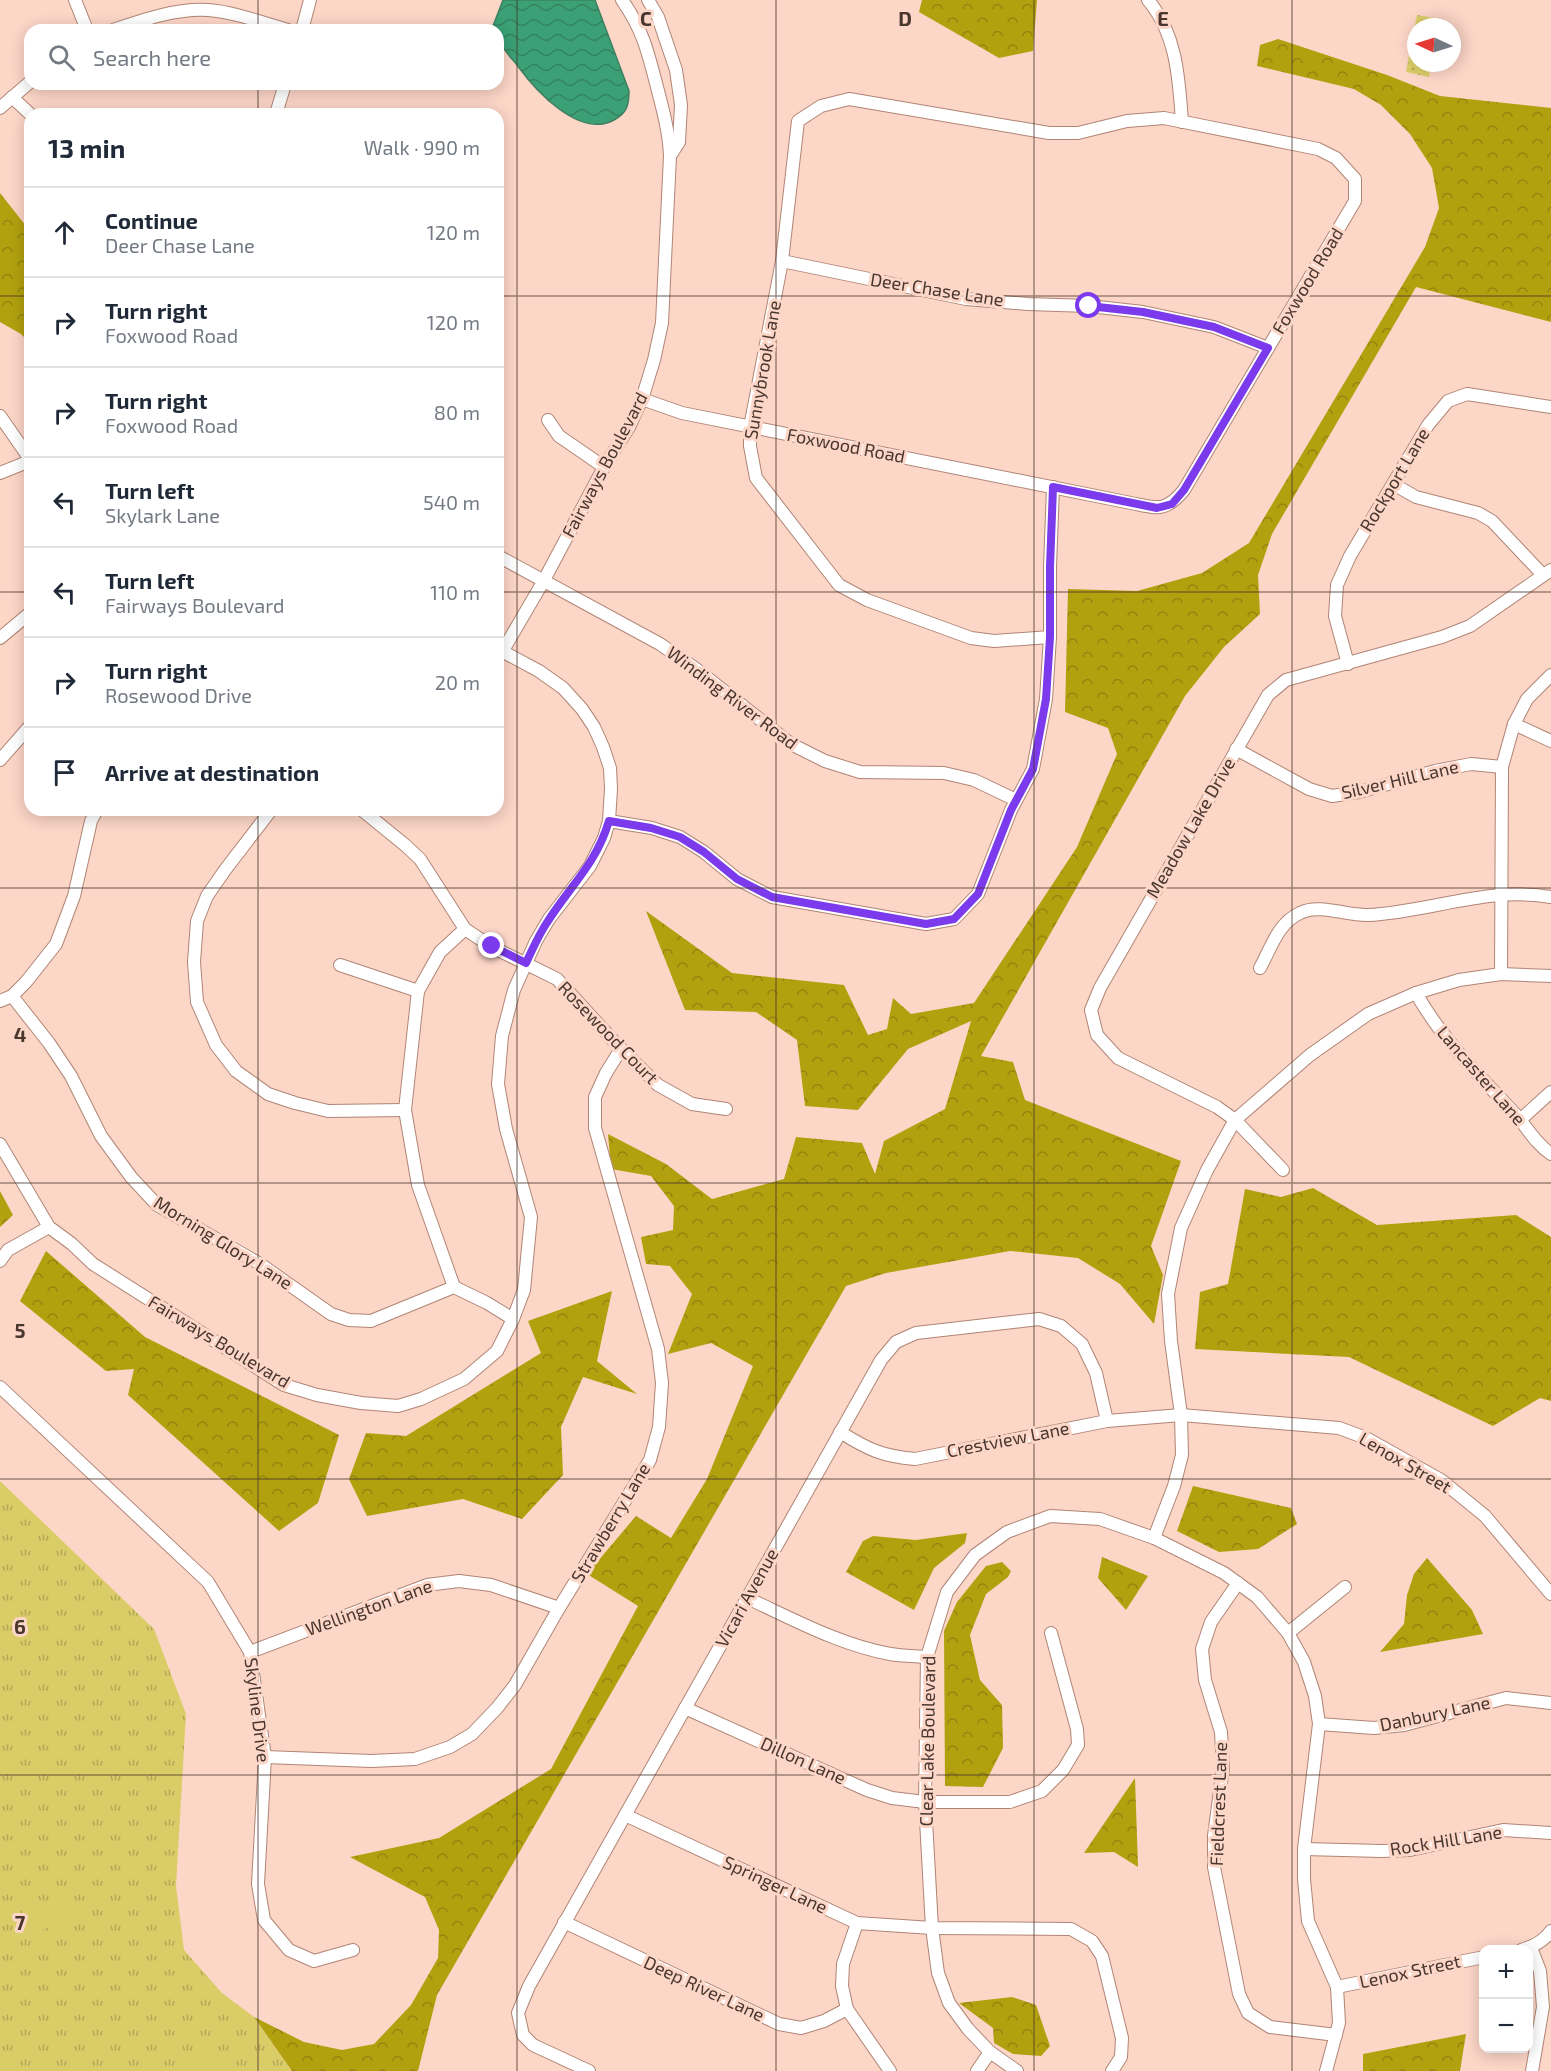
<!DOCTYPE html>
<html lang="en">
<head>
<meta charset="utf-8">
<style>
  :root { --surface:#fff; --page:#f6f6f7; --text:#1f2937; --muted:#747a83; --line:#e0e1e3 }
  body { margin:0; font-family:"Exo 2",sans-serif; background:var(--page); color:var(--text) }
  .controls { position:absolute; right:18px; bottom:18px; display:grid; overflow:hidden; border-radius:12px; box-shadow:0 3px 15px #0003 }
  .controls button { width:54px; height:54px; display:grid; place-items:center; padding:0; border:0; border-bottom:2px solid var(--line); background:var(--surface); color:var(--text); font:30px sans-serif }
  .compass { position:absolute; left:1407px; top:18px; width:54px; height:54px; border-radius:50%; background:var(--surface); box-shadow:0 3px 15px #0003; rotate:274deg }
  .stop { position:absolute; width:18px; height:18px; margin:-14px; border:4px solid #7c3aed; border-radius:50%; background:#fff }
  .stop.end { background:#7c3aed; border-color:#fff; box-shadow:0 2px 6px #0008 }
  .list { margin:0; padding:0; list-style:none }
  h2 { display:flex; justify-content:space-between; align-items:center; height:78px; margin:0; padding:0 24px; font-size:26px }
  h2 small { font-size:20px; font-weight:400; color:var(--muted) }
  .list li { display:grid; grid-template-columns:39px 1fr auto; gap:18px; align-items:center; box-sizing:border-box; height:90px; padding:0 24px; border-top:2px solid var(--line) }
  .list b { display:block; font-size:22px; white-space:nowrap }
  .list p { margin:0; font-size:20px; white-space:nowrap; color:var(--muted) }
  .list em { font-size:20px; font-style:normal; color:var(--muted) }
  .icon { flex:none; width:33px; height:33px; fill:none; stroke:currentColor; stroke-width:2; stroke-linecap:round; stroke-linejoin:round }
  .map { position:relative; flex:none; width:1551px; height:2071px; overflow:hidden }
  .search { position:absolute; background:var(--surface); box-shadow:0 3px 15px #0003; left:24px; top:24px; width:480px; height:66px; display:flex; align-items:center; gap:15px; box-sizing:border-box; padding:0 21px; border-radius:18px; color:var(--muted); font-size:22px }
  .panel { position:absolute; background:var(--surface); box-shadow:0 3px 15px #0003; left:24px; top:108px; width:480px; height:708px; border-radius:18px }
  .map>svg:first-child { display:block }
  .grass { fill:url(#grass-tufts) }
  .forest { fill:url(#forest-crowns) }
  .park { fill:url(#park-dots) }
  .pitch { fill:#dacd68 }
  .water { fill:url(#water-waves); stroke:#3f8060; stroke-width:1.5 }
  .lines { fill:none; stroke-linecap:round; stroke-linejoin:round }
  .minor-casing { stroke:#b08575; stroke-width:14 }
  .minor { stroke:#fff; stroke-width:12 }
  .route { stroke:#7c3aed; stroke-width:8 }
  .grid { fill:none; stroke:#49362f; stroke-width:1.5; stroke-opacity:0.55 }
  .labels { text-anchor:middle; stroke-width:6; stroke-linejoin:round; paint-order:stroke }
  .street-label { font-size:18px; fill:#49362f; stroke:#fcd6c7 }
  .grid-label { font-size:20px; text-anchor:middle; font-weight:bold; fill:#49362f; stroke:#fcd6c7; stroke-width:6; stroke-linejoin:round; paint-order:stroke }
</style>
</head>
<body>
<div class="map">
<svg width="1551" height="2071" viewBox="0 0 1551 2071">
  <defs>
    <pattern id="grass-tufts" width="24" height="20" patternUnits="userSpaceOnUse" patternTransform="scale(1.5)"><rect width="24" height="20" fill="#dacd68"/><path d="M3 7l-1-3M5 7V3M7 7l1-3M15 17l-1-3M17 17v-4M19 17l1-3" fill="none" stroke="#b3a756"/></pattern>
    <pattern id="forest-crowns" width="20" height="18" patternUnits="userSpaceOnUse" patternTransform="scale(1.5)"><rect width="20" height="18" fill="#b2a10f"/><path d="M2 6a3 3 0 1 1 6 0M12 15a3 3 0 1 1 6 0" fill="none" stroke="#93840f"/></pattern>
    <pattern id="park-dots" width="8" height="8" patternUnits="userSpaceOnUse" patternTransform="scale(1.5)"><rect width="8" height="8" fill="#dacd68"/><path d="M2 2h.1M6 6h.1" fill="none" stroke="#b3a756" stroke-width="1.8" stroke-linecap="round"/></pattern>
    <pattern id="water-waves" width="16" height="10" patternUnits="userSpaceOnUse" patternTransform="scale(1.5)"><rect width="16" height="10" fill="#3ba075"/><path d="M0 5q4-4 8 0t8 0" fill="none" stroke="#348360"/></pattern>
  </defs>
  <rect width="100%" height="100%" fill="#fcd6c7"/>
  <path class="grass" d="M0,1481L154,1629L186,1714L176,1886L184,1950L222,1993L254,2017L292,2071H0Z"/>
  <g class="forest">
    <path d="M922,0H1037L1033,51L999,58L919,12Z"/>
    <path d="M1278,39L1387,75L1440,96L1551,108V322L1416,287L1272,534L1258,575L1260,614L1224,647L1185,696L981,1056L1013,1062L1025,1100L1181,1161L1151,1246L1163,1275L1154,1324L1120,1284L1078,1258L1010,1251L886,1273L846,1286L437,1995L418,2071H292L254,2017L304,2042L342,2050L374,2044L411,2005L438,1958L439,1930L425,1897L350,1857L439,1838L551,1769L638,1606L587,1574L636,1516L671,1538L707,1479L753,1366L711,1343L668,1354L692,1294L670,1266L646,1264L641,1237L673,1230L674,1206L651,1176L611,1169L608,1134L666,1164L712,1199L784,1179L796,1137L862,1143L875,1174L884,1141L945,1109L971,1021L908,1049L858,1110L805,1106L797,1040L756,1012L685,1010L646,911L732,973L844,985L868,1035L887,1029L893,998L911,1014L974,1003L1077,847L1117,754L1108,728L1065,712L1068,589L1137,591L1202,573L1249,543L1425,247L1439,208L1432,168L1410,134L1381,105L1354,89L1257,66L1260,45Z"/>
    <path d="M0,193L30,231V343L21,334L0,322Z"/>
    <path d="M1313,1188L1377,1225L1516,1215L1551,1237V1401L1540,1398L1493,1426L1349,1357L1195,1349L1200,1292L1228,1284L1245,1189L1281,1197Z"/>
    <path d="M0,1191L13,1215L0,1227Z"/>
    <path d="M46,1251L145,1337L339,1435L318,1503L279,1531L128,1395L134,1369L106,1371L20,1301Z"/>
    <path d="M612,1291L597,1361L637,1394L583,1377L561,1427L563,1475L522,1519L463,1499L367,1516L349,1479L366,1433L406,1436L541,1353L528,1321Z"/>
    <path d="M1193,1486L1291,1508L1297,1524L1258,1549L1219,1552L1177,1531Z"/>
    <path d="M967,1533L965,1543L934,1568L914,1610L846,1572L863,1541L873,1536L916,1540Z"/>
    <path d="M1102,1557L1148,1576L1126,1610L1098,1578Z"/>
    <path d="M1427,1558L1472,1610L1483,1634L1380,1652L1404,1624L1407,1595L1414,1574Z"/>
    <path d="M1002,1562L1011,1571L1008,1577L986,1594L970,1635L980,1680L1002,1705L1003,1748L983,1787L945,1786L944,1631L957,1602L986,1566Z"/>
    <path d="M1135,1778L1138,1867L1114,1852L1084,1853Z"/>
    <path d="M1012,1997L1036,2005L1050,2046L1041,2056L1013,2054L994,2043L993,2028L959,2003Z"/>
    <path d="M1466,2034L1460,2071H1363V2054Z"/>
  </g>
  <path class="park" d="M1417,15L1440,19L1438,27H1416V63H1431L1429,77L1406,72Z"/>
  <g class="pitch">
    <path d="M32,1896L46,1903L64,1905C72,1919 62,1921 52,1925C44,1929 39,1935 29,1934C20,1925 21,1911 26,1900Z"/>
    <path d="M202,2049C212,2049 234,2062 237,2071H203L194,2061L193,2057L197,2052Z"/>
  </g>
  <path class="water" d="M503,0H595L629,91C629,105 627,113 614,120C579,139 535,90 517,65C508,54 498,45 498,30H495L493,26Z"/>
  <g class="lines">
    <g class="minor-casing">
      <g id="minor">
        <path d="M75,0L87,30"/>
        <path d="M648,0L658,17L676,70L681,105L679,142L670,156"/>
        <path d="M1148,0C1177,34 1179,80 1182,122"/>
        <path d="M113,30C142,20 177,8 208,10C235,12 263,23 288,30"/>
        <path d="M302,30L310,0"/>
        <path d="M12,97L30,114"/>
        <path d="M0,108L30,82"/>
        <path d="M276,114L285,84"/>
        <path d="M782,261L966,299L1028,304L1089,306L1143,312L1214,327L1268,348"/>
        <path d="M642,399L682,413L1131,503C1157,508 1165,513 1184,490L1355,201V179L1336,158L1318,149L1164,118L1127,121L1078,133H1049L849,99L821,106L798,121L782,261L750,427V446L756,478L839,585L867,600L971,638L994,641L1050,637"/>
        <path d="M0,416L30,459"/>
        <path d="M548,420L559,436L604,467"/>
        <path d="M0,473L30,461"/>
        <path d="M1393,484L1416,497L1478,513L1492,521L1543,575"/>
        <path d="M498,556L660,644L696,669L791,744L825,761L860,772L944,773L974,780L1016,800"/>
        <path d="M0,638L30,613"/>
        <path d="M502,652L543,582L604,467L629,427L642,399L654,360L662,323L670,156C669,132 663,110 657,87C648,52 643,30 622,0"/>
        <path d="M1348,664L1335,616L1337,585L1350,556L1428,425L1448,401L1467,394L1551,407"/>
        <path d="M1514,724L1551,741"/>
        <path d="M1236,749L1309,789L1332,796L1359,792L1435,771L1471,764L1502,767"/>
        <path d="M0,760L30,726"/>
        <path d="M271,810L225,870L207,896L197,921L194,962L197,1002L216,1045L236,1071L268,1094L295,1103L328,1111L405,1110"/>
        <path d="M362,810L405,845L420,859L465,929L492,947L557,979L621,1049L658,1085L692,1104L726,1109"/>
        <path d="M609,821L652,828L680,837L704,852L737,879L772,897L926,924L954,919L978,894L1011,810L1033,769L1046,699L1050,637V567L1053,487"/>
        <path d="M465,929L440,952L418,991L405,1110L418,1185L454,1287L487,1303L513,1319"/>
        <path d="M340,965L418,991"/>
        <path d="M1260,968C1271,948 1278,923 1300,913C1319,903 1347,916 1368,915C1429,912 1489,886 1551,897"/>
        <path d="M1501,974L1502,767L1514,724L1527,699L1551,675"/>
        <path d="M1416,993C1442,1040 1481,1077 1517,1116C1528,1129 1536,1144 1551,1154"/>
        <path d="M12,996L49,1043L71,1076L101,1136L131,1177L157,1205L260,1264L331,1314L349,1320L371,1321L454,1287"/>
        <path d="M0,1001L12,996L26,982L56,944L74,896L91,821L97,810"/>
        <path d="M1520,1120L1551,1092"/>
        <path d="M0,1144L49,1227L72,1244L93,1264L284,1385L317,1395L361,1403L398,1406L421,1399L464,1379L497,1351L513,1319L524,1290L531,1217L506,1129L498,1084L502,1036L514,990L536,941L549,919L590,866L604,838L609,821L611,789L610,768L603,747L594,727L582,709L563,688L539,671L498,649"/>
        <path d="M1283,1170L1235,1120L1217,1107L1118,1058L1097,1035L1091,1010L1100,988L1268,695L1286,680L1442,637L1470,626L1551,570"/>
        <path d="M0,1261L8,1250L49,1227"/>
        <path d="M0,1387L208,1582L250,1652L265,1757L258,1884L264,1920L289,1950L314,1961L353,1950"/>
        <path d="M840,1432C869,1450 882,1456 915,1459L1107,1421L1181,1415L1339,1428L1366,1438L1441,1480L1485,1516L1551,1594"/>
        <path d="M1154,1538L1174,1486L1182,1455L1181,1415L1171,1341L1168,1294L1181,1228L1207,1170L1235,1120L1310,1055L1368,1014L1416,993L1459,980L1501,974L1551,976"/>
        <path d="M1238,1583L1211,1622L1202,1649L1205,1680L1221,1732L1223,1768L1214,1836V1867L1239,1994L1248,2013L1270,2027L1336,2035"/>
        <path d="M747,1598C793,1619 840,1645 890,1654C902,1656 915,1656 927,1657"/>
        <path d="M1288,1633L1345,1587"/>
        <path d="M250,1652L427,1585L459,1581L491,1585L559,1608"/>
        <path d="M685,1708L867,1790L892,1798L925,1802H1010L1042,1791L1063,1770L1078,1745L1077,1729L1051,1633"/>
        <path d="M1319,1724L1374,1728L1404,1725L1506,1698L1551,1703"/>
        <path d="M265,1757L371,1761L415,1759L450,1747L472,1734L497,1708L515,1685L559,1608L650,1460L659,1427L662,1383L658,1349L595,1128V1097L606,1073L621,1049"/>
        <path d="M625,1815L857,1923L932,1928L1071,1929L1092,1941L1102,1956L1122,2038L1121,2057L1112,2071"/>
        <path d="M1304,1849L1382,1851L1410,1850L1503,1830L1551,1833"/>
        <path d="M564,1922L779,2024L801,2028L824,2021L847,2009"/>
        <path d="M857,1923L843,1964L842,1986L847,2009L890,2071"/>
        <path d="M1531,1948L1540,1971L1543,2007L1532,2071"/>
        <path d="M1521,1950C1532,1947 1544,1941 1551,1931"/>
        <path d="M1337,1987L1484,1957"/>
        <path d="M589,2071L533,2045L523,2035L518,2013L529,1986L881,1360L896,1342L916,1333L1039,1319L1061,1326L1082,1344L1096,1373L1107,1421"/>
        <path d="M977,2071L990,2052"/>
        <path d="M1017,2071L990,2052L968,2029L949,2003L938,1973L932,1928L925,1802L927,1657L947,1592L975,1555L1007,1532L1050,1516L1100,1519L1154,1538L1224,1573L1257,1597L1288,1633L1304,1662L1315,1696L1319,1724L1304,1849V1879L1308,1921L1337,1987L1339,2023L1326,2071"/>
      </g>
    </g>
    <use href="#minor" class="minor"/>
  </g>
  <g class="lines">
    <path class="route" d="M492,946L526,963C533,948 539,934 548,921C571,885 596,864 609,821L651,828L680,837L704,852L737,879L772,897L926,924L954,919L978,894L1011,810L1033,769L1046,699L1050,637V567L1053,487L1157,508L1172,504L1184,490L1268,348L1214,327L1143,312L1089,306"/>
  </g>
  <path class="grid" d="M258,0V30M517,0V2071M776,0V2071M1034,0V2071M1292,0V2071M258,84V114M0,296H30M498,296H1551M0,592H30M498,592H1551M258,810V2071M0,888H1551M0,1183H1551M0,1479H1551M0,1775H1551"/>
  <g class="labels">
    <g class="street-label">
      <text transform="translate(1308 281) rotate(-59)" y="6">Foxwood Road</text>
      <text transform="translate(937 290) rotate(9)" y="6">Deer Chase Lane</text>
      <text transform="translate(763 370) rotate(-80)" y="6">Sunnybrook Lane</text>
      <text transform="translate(846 446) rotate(11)" y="6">Foxwood Road</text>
      <text transform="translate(605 465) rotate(-62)" y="6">Fairways Boulevard</text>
      <text transform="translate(1395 480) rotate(-59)" y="6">Rockport Lane</text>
      <text transform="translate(732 698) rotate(37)" y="6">Winding River Road</text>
      <text transform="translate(1400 780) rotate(-13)" y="6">Silver Hill Lane</text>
      <text transform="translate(1191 828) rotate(-60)" y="6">Meadow Lake Drive</text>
      <text transform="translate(608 1033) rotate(46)" y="6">Rosewood Court</text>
      <text transform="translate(1481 1076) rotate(49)" y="6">Lancaster Lane</text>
      <text transform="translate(223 1243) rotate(32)" y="6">Morning Glory Lane</text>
      <text transform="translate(219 1342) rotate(31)" y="6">Fairways Boulevard</text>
      <text transform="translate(1008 1440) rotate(-11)" y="6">Crestview Lane</text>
      <text transform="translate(1405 1463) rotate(30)" y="6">Lenox Street</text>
      <text transform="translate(611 1523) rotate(-59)" y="6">Strawberry Lane</text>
      <text transform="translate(747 1598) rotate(-61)" y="6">Vicari Avenue</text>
      <text transform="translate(369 1608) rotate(-20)" y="6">Wellington Lane</text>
      <text transform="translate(257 1710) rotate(83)" y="6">Skyline Drive</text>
      <text transform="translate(1435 1714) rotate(-12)" y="6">Danbury Lane</text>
      <text transform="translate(928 1741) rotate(-89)" y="6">Clear Lake Boulevard</text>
      <text transform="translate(803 1761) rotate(24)" y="6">Dillon Lane</text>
      <text transform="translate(1219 1804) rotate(-88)" y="6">Fieldcrest Lane</text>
      <text transform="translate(1446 1841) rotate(-9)" y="6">Rock Hill Lane</text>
      <text transform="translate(775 1885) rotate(25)" y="6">Springer Lane</text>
      <text transform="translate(1410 1972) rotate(-12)" y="6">Lenox Street</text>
      <text transform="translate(704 1989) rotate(25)" y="6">Deep River Lane</text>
    </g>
  </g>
  <g class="grid-label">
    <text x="646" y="26">C</text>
    <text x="905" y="26">D</text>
    <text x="1163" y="26">E</text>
    <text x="20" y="1042">4</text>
    <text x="20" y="1338">5</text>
    <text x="20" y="1634">6</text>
    <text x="20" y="1930">7</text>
  </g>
</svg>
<div class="controls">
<button>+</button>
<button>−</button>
</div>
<svg class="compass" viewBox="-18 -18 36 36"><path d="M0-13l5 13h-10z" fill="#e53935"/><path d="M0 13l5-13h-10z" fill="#747a83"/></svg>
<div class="stop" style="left:1089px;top:306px"></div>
<div class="stop end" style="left:492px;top:946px"></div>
<div class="search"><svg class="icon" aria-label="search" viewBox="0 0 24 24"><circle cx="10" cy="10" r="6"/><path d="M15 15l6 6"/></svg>Search here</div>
<section class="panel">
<h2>13 min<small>Walk · 990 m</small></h2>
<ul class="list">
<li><svg class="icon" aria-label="ahead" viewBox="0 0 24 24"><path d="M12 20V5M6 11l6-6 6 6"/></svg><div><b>Continue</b><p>Deer Chase Lane</p></div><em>120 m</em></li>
<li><svg class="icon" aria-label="right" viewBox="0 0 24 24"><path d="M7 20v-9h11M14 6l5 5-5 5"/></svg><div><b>Turn right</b><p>Foxwood Road</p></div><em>120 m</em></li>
<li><svg class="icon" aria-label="right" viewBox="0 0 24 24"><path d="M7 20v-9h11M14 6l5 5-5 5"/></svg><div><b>Turn right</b><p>Foxwood Road</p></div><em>80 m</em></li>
<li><svg class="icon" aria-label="left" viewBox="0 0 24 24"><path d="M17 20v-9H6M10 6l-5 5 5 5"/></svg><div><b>Turn left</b><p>Skylark Lane</p></div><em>540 m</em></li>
<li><svg class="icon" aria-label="left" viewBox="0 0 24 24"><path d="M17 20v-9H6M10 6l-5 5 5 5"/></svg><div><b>Turn left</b><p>Fairways Boulevard</p></div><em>110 m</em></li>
<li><svg class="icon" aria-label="right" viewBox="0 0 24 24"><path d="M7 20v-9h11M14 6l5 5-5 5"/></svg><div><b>Turn right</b><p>Rosewood Drive</p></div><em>20 m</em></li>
<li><svg class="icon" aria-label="arrive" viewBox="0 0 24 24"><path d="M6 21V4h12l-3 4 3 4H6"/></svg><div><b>Arrive at destination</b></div></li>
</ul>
</section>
</div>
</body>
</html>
